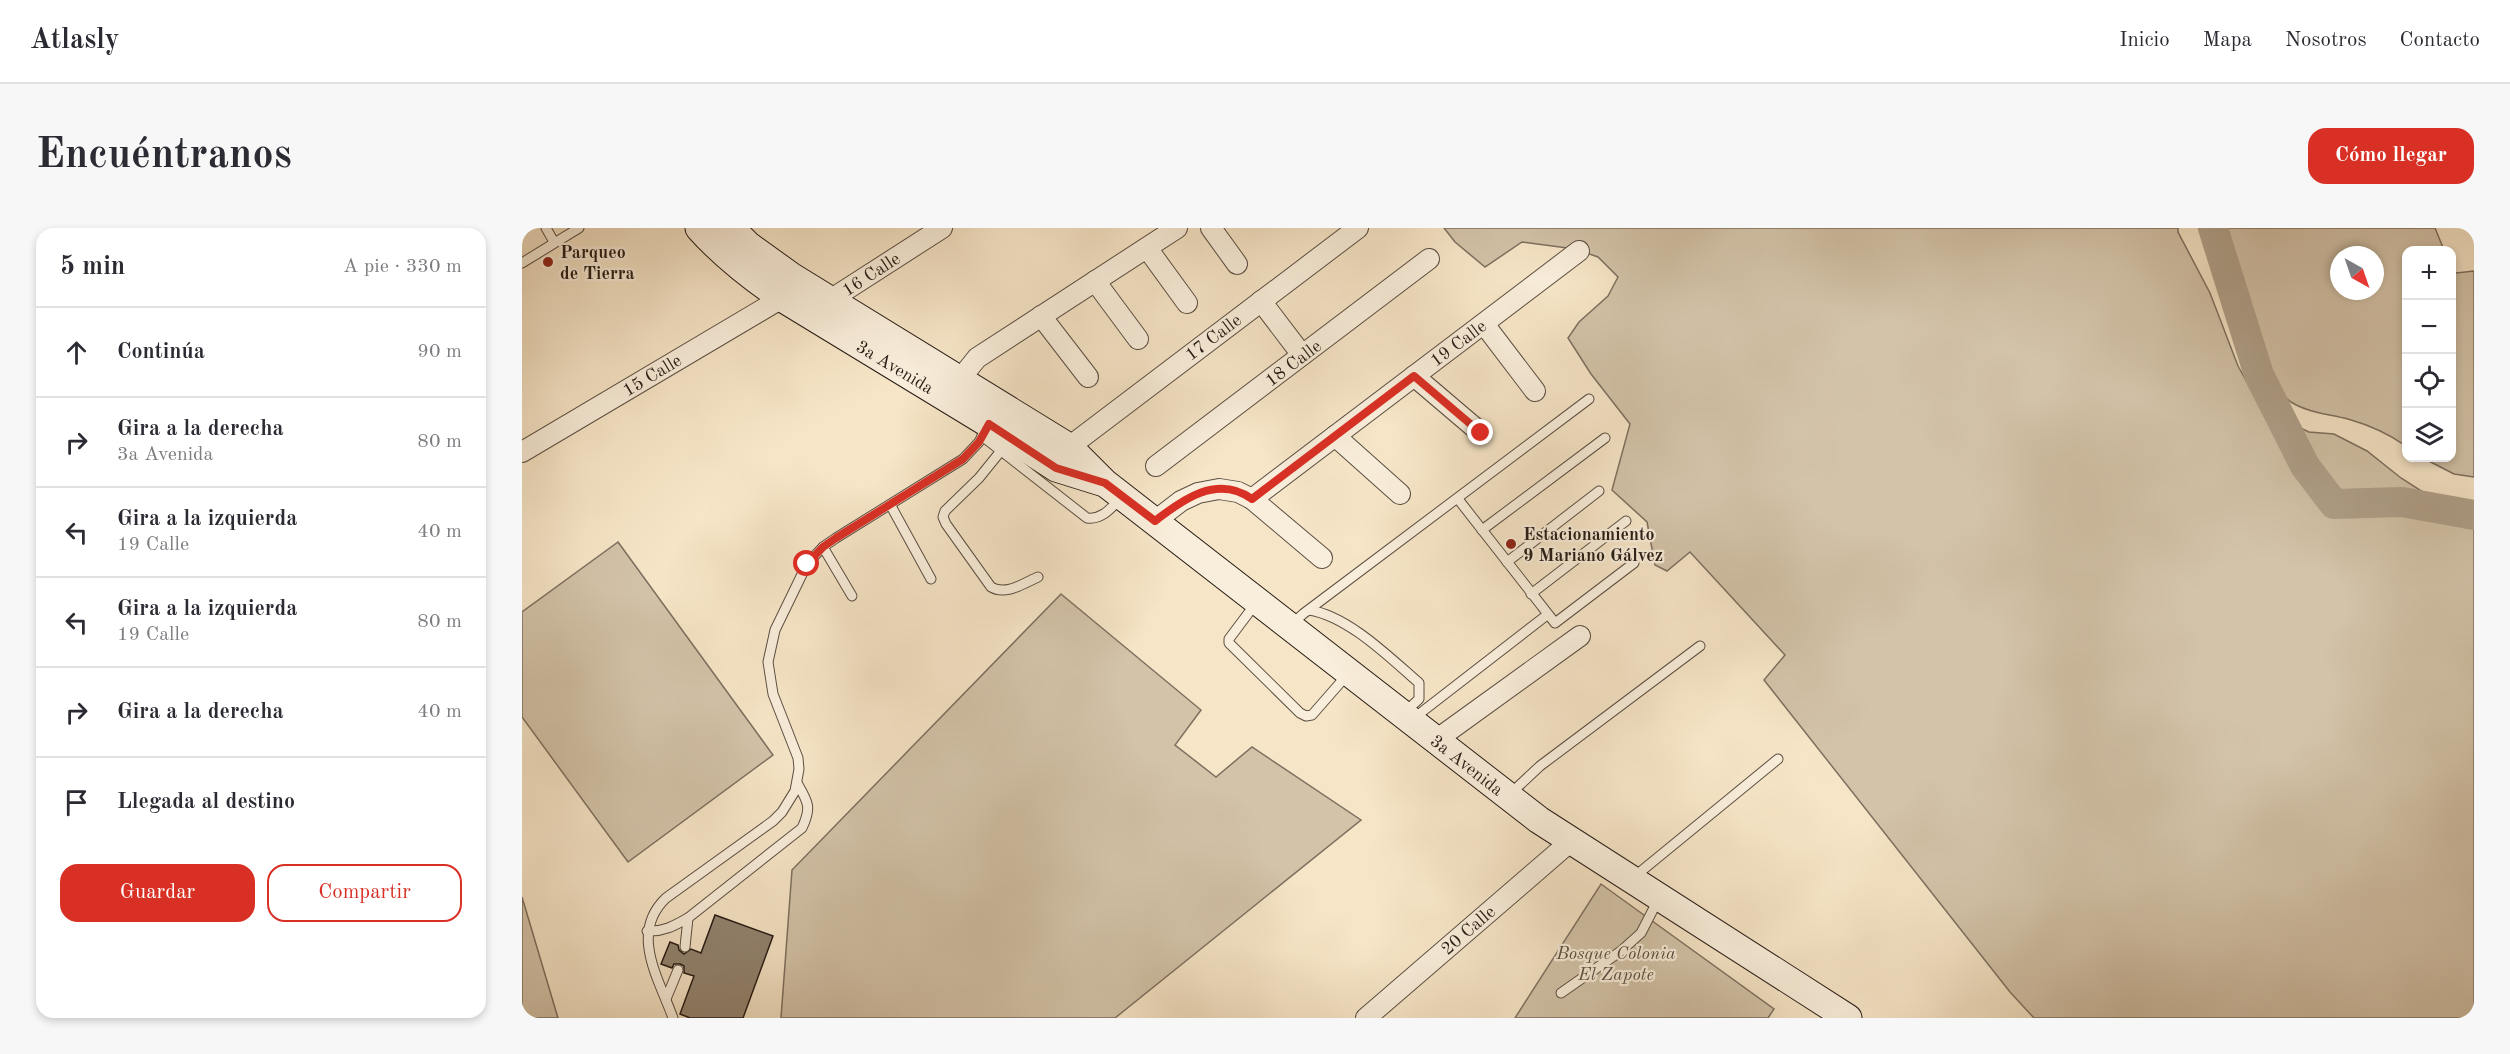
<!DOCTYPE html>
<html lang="es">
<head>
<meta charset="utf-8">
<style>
  :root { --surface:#fff; --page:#f7f7f7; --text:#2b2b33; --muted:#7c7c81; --line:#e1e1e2; --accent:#d93025 }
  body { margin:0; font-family:"Old Standard TT",serif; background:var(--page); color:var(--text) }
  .controls { position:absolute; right:18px; top:18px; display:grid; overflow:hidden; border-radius:12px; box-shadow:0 3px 9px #0003 }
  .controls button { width:54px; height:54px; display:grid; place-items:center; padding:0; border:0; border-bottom:2px solid var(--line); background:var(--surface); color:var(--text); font:30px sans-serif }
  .compass { position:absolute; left:1808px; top:18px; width:54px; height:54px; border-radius:50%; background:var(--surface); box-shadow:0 3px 9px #0003; rotate:140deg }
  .stop { position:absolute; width:18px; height:18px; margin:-14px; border:4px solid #d93025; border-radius:50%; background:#fff }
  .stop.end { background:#d93025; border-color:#fff; box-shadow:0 2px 6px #0008 }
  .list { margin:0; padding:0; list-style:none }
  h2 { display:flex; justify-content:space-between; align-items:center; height:78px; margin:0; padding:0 24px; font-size:26px }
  h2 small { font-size:20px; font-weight:400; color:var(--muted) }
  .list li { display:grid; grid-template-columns:39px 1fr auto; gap:18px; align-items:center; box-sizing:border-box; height:90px; padding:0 24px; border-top:2px solid var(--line) }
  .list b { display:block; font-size:22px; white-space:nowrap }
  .list p { margin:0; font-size:20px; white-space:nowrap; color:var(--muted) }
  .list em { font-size:20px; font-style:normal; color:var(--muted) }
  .actions { display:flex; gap:12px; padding:18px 24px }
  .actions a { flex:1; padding:14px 0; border:2px solid var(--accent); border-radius:18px; text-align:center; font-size:21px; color:var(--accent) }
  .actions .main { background:var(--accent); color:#fff }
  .icon { flex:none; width:33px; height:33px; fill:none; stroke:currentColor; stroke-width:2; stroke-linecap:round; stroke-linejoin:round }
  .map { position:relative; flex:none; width:1952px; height:790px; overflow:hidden; border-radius:18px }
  header { display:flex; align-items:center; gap:36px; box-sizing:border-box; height:84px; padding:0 30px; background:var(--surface); border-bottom:2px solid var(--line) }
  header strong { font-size:28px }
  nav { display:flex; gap:33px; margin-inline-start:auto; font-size:21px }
  .intro { display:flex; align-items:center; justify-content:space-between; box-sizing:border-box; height:144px; padding:0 36px }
  h1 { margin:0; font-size:42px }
  .button { padding:15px 27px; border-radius:18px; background:var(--accent); color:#fff; font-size:21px; font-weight:700 }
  main { display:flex; gap:36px; padding:0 36px }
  aside { flex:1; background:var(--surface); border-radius:18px; box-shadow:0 3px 9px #0003 }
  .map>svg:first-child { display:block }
  .green { fill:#d3c3a9; stroke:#7d7060; stroke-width:1.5; fill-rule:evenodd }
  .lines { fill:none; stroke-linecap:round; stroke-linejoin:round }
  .river { stroke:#b0a18b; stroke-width:30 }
  .building { fill:#938572; stroke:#271c16; stroke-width:1.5 }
  .lane-casing { stroke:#5b4e42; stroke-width:11 }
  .street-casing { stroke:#5b4e42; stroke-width:22 }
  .secondary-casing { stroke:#271c16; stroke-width:29 }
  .lane { stroke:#f9eedb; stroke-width:9 }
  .street { stroke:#f9eedb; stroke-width:20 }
  .secondary { stroke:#f9eedb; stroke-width:27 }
  .route { stroke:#d93025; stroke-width:8 }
  .poi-dot { fill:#8f2418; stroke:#f9eedb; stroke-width:2 }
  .labels { text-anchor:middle; stroke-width:4.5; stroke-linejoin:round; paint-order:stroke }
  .poi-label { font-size:18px; font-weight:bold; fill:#271c16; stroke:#f9eedb; text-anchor:start }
  .street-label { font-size:18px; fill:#271c16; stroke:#f9eedb }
  .park-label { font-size:18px; font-style:italic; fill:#5b4e42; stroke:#f9eedb }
</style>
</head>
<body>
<header>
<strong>Atlasly</strong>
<nav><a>Inicio</a><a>Mapa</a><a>Nosotros</a><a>Contacto</a></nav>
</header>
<div class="intro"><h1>Encuéntranos</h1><a class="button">Cómo llegar</a></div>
<main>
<aside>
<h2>5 min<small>A pie · 330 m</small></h2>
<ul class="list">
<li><svg class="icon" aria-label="ahead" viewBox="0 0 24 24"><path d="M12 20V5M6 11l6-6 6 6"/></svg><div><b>Continúa</b></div><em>90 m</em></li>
<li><svg class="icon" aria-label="right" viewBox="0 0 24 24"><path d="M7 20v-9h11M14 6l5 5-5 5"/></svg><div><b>Gira a la derecha</b><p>3a Avenida</p></div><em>80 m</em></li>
<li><svg class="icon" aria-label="left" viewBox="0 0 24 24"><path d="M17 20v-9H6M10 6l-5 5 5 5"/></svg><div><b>Gira a la izquierda</b><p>19 Calle</p></div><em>40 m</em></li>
<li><svg class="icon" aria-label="left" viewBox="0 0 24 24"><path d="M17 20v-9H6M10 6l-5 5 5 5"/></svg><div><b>Gira a la izquierda</b><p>19 Calle</p></div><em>80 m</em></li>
<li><svg class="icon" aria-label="right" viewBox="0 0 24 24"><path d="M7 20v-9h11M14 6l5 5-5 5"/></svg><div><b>Gira a la derecha</b></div><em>40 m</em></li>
<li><svg class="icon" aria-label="arrive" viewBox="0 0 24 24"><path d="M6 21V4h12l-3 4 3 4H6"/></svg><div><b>Llegada al destino</b></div></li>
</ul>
<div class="actions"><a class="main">Guardar</a><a>Compartir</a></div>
</aside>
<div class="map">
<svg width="1952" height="790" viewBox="0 0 1952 790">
  <rect width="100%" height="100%" fill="#f6e5c7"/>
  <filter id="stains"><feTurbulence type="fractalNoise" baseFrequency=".00333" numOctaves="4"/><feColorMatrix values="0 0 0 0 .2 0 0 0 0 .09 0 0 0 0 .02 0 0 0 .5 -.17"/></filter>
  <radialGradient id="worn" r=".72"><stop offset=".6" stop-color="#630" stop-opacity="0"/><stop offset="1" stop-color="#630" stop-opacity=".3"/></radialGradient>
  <g class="green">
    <path d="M922,0H1656V4L1688,65L1716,138L1730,163L1761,192L1787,204L1812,206L1845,223L1879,250L1924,279L1952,282V790H1512L1488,764L1242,452L1263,427L1168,324L1145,343L1133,337L1125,294L1090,262L1108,196L1069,146L1046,110L1057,94L1086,68L1096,49L1076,29L1053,21L1000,14L963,39L933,14Z"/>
    <path d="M1680,0H1913L1922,22H1884V218C1867,206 1847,197 1826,191C1808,186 1786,185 1769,174C1728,145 1696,48 1680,0ZM1817,27H1853V63H1817Z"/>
    <path d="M1930,37L1934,45L1952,43V249L1932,246L1901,230H1930Z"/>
    <path d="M96,314L251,527L106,634L0,489V384Z"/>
    <path d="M539,366L679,482L653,517L694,549L730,519L839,592L593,790H259L270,642Z"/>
    <path d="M1079,656L1252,781L1246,790H993Z"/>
    <path d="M0,669L36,790H0Z"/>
  </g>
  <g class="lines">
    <path class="river" d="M1691,0L1737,147L1783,238L1812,276L1880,274L1952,287"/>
  </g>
  <path class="building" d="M193,687L251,708L221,790H168L158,786L172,748L162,745V738L158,736H152L150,740L139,736L148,714L156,717L157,722L162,726L169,721L179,725Z"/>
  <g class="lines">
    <g class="lane-casing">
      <g id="lane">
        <path d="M24,0L32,14"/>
        <path d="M0,35L57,0"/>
        <path d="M460,208L565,290C580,292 589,280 599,270"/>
        <path d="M478,224L457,250L423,283L421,289L424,296L469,359C484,368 502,355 516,349"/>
        <path d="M936,271L1033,395L1112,335"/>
        <path d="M369,278L409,351"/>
        <path d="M960,302L1083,210"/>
        <path d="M301,319L330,368"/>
        <path d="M985,334L1077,263"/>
        <path d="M1009,366L1104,293"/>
        <path d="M734,375L707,411V415L778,485L784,488L790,487L825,447"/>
        <path d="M787,382C826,388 867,429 897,455V471L882,485"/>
        <path d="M770,396L781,386L1067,171"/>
        <path d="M892,490L1025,387"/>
        <path d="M987,567L1018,538L1178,418"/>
        <path d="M1112,649L1256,531"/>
        <path d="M125,703C141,704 152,698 166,690L280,600C290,579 286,574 275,555"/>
        <path d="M163,719L166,690"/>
        <path d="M1039,765L1099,723L1119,705L1137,670"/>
        <path d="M144,771L156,742"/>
        <path d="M151,790C137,751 107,705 144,670L251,593L260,584L273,563L277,541L276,530L251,466L246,434L253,402L285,336L301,319L314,310L441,231L457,214L466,198"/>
      </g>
    </g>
    <g class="street-casing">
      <g id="street">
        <path d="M689,0L715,36"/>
        <path d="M625,20L665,75"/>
        <path d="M573,53L616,111"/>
        <path d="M308,72L420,0"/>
        <path d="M739,73L780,127"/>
        <path d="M519,88L566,149"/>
        <path d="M962,96L1013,163"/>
        <path d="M892,148L959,205"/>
        <path d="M439,150L455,130L655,0"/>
        <path d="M813,208L878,266"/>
        <path d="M547,219L836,0"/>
        <path d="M0,224L260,70"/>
        <path d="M634,238L907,31"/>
        <path d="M730,271L1057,23"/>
        <path d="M633,293L659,273L676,265L697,261L716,264L730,271L800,330"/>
        <path d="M914,512L1058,408"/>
        <path d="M844,790L1048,614"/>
      </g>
    </g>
    <g class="secondary-casing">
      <g id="secondary">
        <path d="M177,0C202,28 229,49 260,70L467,196L534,240L579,254"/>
        <path d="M209,0L226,17L269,48L547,219L583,255L1017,592L1326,790"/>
      </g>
    </g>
    <use href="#lane" class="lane"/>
    <use href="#street" class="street"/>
    <use href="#secondary" class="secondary"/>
  </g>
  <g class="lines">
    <path class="route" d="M285,336L301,319L314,310L441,231L457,214L467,196L534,240L583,255L633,293C660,272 695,246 730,271L892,148L959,205"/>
  </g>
  <g class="poi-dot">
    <circle cx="26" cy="34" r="6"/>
    <circle cx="989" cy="316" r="6"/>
  </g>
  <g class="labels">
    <g class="poi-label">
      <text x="38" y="30">Parqueo<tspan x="38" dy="21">de Tierra</tspan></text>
      <text x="1001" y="312">Estacionamiento<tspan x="1001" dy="21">9 Mariano Gálvez</tspan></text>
    </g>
    <g class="street-label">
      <text transform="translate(349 46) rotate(-33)" y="6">16 Calle</text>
      <text transform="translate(691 109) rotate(-37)" y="6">17 Calle</text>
      <text transform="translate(936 115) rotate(-37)" y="6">19 Calle</text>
      <text transform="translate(771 135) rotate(-37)" y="6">18 Calle</text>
      <text transform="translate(373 139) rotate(31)" y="6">3a Avenida</text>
      <text transform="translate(130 147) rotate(-31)" y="6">15 Calle</text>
      <text transform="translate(945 537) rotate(38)" y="6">3a Avenida</text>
      <text transform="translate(946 702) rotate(-41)" y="6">20 Calle</text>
    </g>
    <g class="park-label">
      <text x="1094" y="731">Bosque Colonia<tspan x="1094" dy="21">El Zapote</tspan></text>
    </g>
  </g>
  <rect width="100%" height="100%" filter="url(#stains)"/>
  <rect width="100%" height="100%" fill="url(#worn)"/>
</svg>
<div class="controls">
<button>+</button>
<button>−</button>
<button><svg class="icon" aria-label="locate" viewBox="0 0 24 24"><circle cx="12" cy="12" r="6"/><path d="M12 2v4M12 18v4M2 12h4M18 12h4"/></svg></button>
<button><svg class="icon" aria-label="layers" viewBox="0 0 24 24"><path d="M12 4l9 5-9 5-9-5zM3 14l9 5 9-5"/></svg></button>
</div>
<svg class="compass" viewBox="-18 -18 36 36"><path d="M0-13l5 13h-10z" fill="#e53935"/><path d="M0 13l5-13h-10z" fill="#7c7c81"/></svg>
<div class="stop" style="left:285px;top:336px"></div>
<div class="stop end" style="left:959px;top:205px"></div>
</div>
</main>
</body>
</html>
